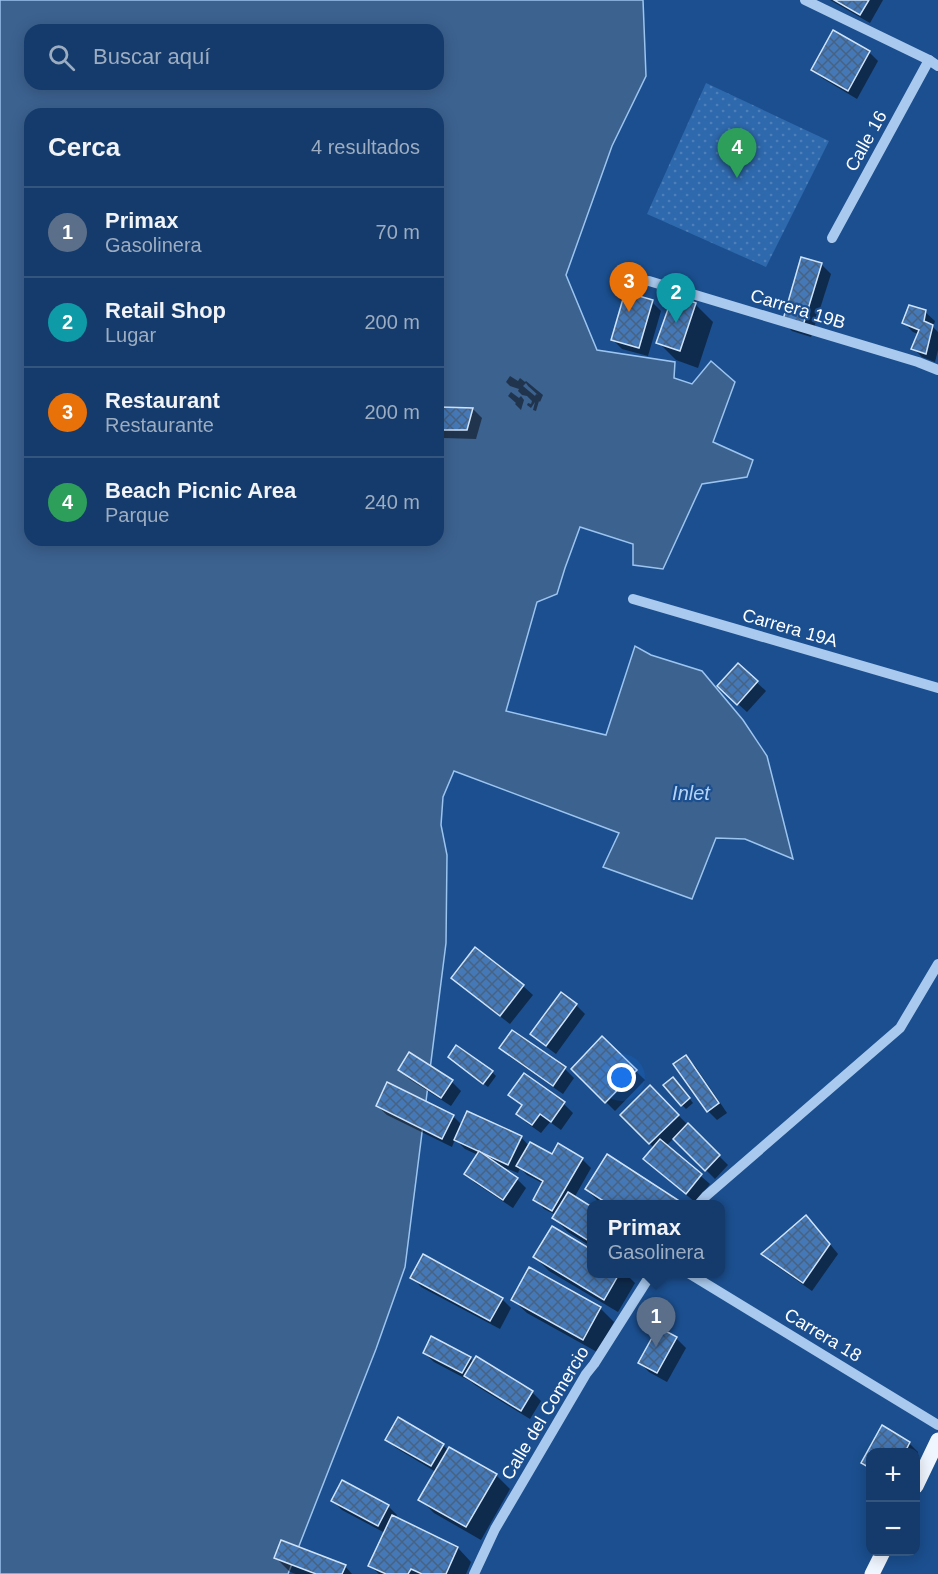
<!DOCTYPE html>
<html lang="es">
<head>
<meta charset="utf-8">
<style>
  :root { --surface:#143b6b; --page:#1d4271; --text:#f1f3f6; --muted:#9dadc1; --line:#33557e; --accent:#e69b98 }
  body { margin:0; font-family:Helvetica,sans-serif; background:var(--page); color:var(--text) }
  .controls { position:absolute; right:18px; bottom:18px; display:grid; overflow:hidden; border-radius:12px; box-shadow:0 3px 15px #0003 }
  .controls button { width:54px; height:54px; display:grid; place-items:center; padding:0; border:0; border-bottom:2px solid var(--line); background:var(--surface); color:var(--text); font:30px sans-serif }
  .you { position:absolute; left:622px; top:1078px; width:21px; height:21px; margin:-15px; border:4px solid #fff; border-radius:50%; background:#1a73e8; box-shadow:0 0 0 9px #1a73e833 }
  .badge { display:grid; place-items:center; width:39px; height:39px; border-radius:50%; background:var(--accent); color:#fff; font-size:20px; font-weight:700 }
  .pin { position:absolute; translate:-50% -50px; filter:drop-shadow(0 2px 3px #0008) }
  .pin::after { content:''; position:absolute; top:32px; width:21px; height:18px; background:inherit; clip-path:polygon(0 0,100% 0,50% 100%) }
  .popup { position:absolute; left:587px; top:1200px; width:138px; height:78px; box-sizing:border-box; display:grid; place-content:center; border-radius:12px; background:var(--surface); filter:drop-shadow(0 2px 4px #0005); font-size:20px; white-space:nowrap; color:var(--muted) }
  .popup b { font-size:22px; color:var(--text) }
  .popup::after { content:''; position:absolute; left:50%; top:100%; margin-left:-12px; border:12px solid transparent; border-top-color:var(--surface) }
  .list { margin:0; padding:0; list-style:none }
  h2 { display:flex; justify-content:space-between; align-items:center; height:78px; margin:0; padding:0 24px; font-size:26px }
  h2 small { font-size:20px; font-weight:400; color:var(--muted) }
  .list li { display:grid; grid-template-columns:39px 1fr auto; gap:18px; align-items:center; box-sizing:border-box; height:90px; padding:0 24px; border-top:2px solid var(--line) }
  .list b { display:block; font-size:22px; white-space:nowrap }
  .list p { margin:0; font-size:20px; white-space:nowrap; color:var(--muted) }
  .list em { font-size:20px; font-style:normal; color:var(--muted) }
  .icon { flex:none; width:33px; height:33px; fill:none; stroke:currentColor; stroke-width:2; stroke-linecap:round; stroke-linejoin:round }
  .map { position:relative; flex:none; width:938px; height:1574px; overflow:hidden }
  .search { position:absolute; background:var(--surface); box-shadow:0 3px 15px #0003; left:24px; top:24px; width:420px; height:66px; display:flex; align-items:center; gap:15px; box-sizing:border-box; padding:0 21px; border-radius:18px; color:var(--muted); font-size:22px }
  .panel { position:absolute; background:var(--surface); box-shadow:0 3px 15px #0003; left:24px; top:108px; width:420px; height:438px; border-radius:18px }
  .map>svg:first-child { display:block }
  .park { fill:url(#park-dots) }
  .water { fill:#3c6290; stroke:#9cc4f0; stroke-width:1.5; fill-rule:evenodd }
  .shadow { fill:#0007; fill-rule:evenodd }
  .building { fill:url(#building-cross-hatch); stroke:#cfe3fa; stroke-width:1.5 }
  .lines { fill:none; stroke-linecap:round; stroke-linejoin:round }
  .minor { stroke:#a9c9ee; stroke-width:10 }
  .major { stroke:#f0f6ff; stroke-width:15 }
  .labels { text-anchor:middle; stroke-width:4.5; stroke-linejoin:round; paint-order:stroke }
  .street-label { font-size:18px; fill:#fff; stroke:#1b4f8f }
  .water-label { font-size:20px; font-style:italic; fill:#b5d3f5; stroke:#1b4f8f }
</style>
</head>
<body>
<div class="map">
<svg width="938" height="1574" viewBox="0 0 938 1574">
  <defs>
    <pattern id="park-dots" width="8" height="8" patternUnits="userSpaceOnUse" patternTransform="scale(1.5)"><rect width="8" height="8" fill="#2e69ad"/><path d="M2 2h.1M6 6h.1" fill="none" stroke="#4d80b9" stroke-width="1.8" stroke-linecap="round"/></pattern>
    <pattern id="building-cross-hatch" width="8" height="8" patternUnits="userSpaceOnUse" patternTransform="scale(1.5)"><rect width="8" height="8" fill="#4478b7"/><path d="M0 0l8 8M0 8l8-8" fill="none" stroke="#486282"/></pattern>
  </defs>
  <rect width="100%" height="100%" fill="#1b4f8f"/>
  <path class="park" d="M706,83L829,141L766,267L647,214Z"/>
  <path class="water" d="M0,0H643L646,76L612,146L566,275L597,350L675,362L674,378L692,384L711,361L735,382L713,442L753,460L747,477L702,484L663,569L633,565V544L580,527L565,568L557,594L537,602L506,711L606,735L635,646L651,655L702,671L743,720L767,756L793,859L745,839L716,838L692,899L603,867L619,833L454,771L443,797L441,825L447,855L446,943L405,1267L376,1349L288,1574H0ZM30,30H438V84H30ZM30,114H438V540H30Z"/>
  <g class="shadow">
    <path d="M830,0H883L870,23Z"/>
    <path d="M869,52L878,61L857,99L822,78L812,69Z"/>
    <path d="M821,264L831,274L811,337L792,331L783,322Z"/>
    <path d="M652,302L661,311L648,356L622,349L613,340Z"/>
    <path d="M695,304L713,322L698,368L676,360L658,342Z"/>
    <path d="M925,312L935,321L933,327L938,332V350L935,362L922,357L913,348L918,334L913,332L904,323Z"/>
    <path d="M510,376L518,381L520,378L525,382L526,381L543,395L540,402L539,401L536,411L533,410L535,402L531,408L527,405L528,403L531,404L532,401L527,396L522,395L518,391L519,389L510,386L506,382ZM526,383L528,386L538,395L536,394L535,396L523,386Z"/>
    <path d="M511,392L519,398L521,396L524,400L521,410L515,404L516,403L508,396Z"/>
    <path d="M473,409L482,418L476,439L444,438L438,432V419Z"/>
    <path d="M738,665L766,691L747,712L728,695Z"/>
    <path d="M476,949L523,986L533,995L510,1024L462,987L453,978Z"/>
    <path d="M576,1005L585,1014L556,1054L541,1043L532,1034Z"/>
    <path d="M512,1032L565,1069L574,1078L563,1094L510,1057L501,1048Z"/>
    <path d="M602,1038L645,1080L615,1111L573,1069Z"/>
    <path d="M449,1057L492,1072L496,1076L488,1087Z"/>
    <path d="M686,1057L695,1066L727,1113L717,1120L708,1111Z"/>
    <path d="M400,1070L452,1082L461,1091L451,1106L409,1079Z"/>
    <path d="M677,1083L693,1103L686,1109L682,1105Z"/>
    <path d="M650,1087L728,1165L715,1179L674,1138L666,1146L710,1184L695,1202L654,1168V1148L622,1115Z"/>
    <path d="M510,1095L564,1104L573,1113L561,1130L550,1122L541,1133L527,1123L518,1114L523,1107Z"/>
    <path d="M377,1106L453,1116L462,1125L521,1137L529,1146L552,1156L582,1159L591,1168L574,1198L592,1209V1247L568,1232L554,1218L556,1215L544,1209L535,1199L544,1184L527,1175L520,1168L518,1173L500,1166V1167L517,1179L526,1188L513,1208L475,1183L466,1174L478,1155L465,1149L455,1139L452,1147L387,1115Z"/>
    <path d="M607,1157L680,1203L682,1204H602L600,1203L586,1189Z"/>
    <path d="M815,1226L838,1254L812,1291L772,1263L763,1254Z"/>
    <path d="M535,1257L592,1274H626L635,1283L618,1312L549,1271Z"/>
    <path d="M635,1274H655L649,1282Z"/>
    <path d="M412,1277L502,1299L511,1308L500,1329L421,1287Z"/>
    <path d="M513,1300L600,1308L614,1322L597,1352L527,1313Z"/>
    <path d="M659,1329L676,1338L686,1348L667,1382L649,1372L640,1363Z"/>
    <path d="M424,1353L470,1358L474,1362L532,1392L541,1401L530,1419L475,1385L470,1381L434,1362Z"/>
    <path d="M883,1427L909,1443L918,1452L916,1458V1452H870V1470L863,1462Z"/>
    <path d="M387,1439L443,1445L449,1451L496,1475L510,1489L481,1540L434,1513L420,1499L436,1472L396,1448Z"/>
    <path d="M333,1501L388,1506L397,1515L395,1519L458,1548L471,1562L466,1574H379L370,1566L385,1533L342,1510Z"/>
    <path d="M276,1558L345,1566L352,1574H296L290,1572Z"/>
  </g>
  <g class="building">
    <path d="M834,0H869L860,15Z"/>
    <path d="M833,30L870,51L848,91L811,70Z"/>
    <path d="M801,257L822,263L802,329L782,323Z"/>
    <path d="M625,292L653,300L639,348L611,340Z"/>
    <path d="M673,295L696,303L680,351L656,343Z"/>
    <path d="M909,305L926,310L924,321L933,325L926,354L911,349L919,330L902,323Z"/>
    <path d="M440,407L473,408L467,430H438V414Z"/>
    <path d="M738,663L758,681L737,705L717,686Z"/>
    <path d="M475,947L524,985L500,1016L451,978Z"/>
    <path d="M561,992L577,1004L546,1046L530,1034Z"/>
    <path d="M512,1030L566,1067L553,1086L499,1048Z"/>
    <path d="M602,1036L637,1070L605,1103L571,1069Z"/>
    <path d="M456,1045L493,1071L483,1084L448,1057Z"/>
    <path d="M409,1052L453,1080L441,1098L398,1070Z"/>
    <path d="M686,1055L719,1103L707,1112L673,1064Z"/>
    <path d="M524,1073L565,1102L551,1122L540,1114L532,1125L516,1114L522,1105L508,1095Z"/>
    <path d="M673,1077L690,1098L681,1106L663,1085Z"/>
    <path d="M387,1082L454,1115L442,1139L376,1106Z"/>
    <path d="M650,1085L679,1115L649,1144L620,1115Z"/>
    <path d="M467,1111L522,1136L508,1165L454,1140Z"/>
    <path d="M688,1123L720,1155L705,1171L673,1139Z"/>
    <path d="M660,1139L702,1174L686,1194L643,1159Z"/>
    <path d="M530,1142L552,1154L558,1143L583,1158L552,1211L533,1200L543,1181L516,1166Z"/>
    <path d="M479,1151L518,1178L503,1200L464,1174Z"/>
    <path d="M607,1154L681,1202L680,1204H608L585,1189Z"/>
    <path d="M568,1192L592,1207V1243L552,1218Z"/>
    <path d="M806,1215L830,1244L803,1283L761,1254Z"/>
    <path d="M552,1226L592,1250V1274H619L604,1300L533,1257Z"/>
    <path d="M423,1254L503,1298L490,1321L410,1278Z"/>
    <path d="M529,1267L601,1307L583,1340L511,1300Z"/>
    <path d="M658,1327L677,1337L657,1373L638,1363Z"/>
    <path d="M431,1336L471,1357L462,1373L423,1353Z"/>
    <path d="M476,1356L533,1391L521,1411L464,1376Z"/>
    <path d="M398,1417L444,1444L431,1466L385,1440Z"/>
    <path d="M882,1425L910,1442L905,1452H870V1468L861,1463Z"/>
    <path d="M449,1447L497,1474L466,1527L418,1500Z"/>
    <path d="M342,1480L389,1505L378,1526L331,1501Z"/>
    <path d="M392,1515L458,1547L446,1574H422L411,1569L408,1574H386L368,1566Z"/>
    <path d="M281,1540L346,1565L342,1574H316L274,1558Z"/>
  </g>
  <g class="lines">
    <g class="minor">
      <path d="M805,0L929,60L938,66"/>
      <path d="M832,238L929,60"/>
      <path d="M649,281L918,362L938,370"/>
      <path d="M633,599L938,688"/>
      <path d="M699,1204L706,1196L900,1028L938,964"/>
      <path d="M690,1274L938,1425"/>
      <path d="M474,1574L495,1529L586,1374L594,1364L651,1274"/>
    </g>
    <g class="major">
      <path d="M916,1486L938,1440"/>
      <path d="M872,1574L883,1552"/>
    </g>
  </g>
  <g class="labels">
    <g class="street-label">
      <text transform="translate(866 141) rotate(-61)" y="6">Calle 16</text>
      <text transform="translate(798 309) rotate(17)" y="6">Carrera 19B</text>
      <text transform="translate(790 628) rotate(16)" y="6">Carrera 19A</text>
      <text transform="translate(823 1335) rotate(31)" y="6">Carrera 18</text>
      <text transform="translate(545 1413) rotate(-59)" y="6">Calle del Comercio</text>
    </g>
    <g class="water-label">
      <text x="691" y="800">Inlet</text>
    </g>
  </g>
</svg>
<div class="controls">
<button>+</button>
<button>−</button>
</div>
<div class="you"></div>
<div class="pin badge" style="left:656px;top:1347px;background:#5c6f8a">1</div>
<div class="popup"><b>Primax</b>Gasolinera</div>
<div class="pin badge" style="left:676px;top:323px;background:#0f9aa8">2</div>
<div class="pin badge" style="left:629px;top:312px;background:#e8710a">3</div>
<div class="pin badge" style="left:737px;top:178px;background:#2e9e5b">4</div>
<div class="search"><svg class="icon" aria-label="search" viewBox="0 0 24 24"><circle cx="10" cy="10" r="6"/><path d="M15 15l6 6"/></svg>Buscar aquí</div>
<section class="panel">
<h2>Cerca<small>4 resultados</small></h2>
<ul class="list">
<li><span class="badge" style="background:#5c6f8a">1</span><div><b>Primax</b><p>Gasolinera</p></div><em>70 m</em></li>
<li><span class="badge" style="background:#0f9aa8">2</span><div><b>Retail Shop</b><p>Lugar</p></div><em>200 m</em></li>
<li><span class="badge" style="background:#e8710a">3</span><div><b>Restaurant</b><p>Restaurante</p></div><em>200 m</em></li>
<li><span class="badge" style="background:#2e9e5b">4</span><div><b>Beach Picnic Area</b><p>Parque</p></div><em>240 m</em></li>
</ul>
</section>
</div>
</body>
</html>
